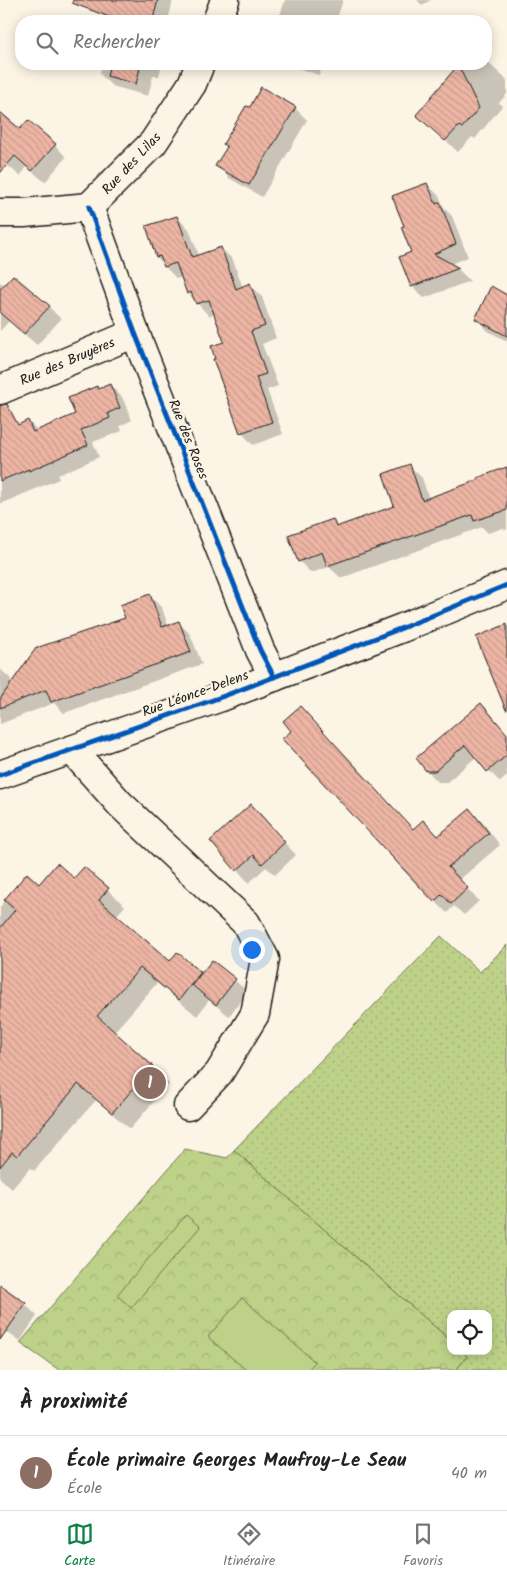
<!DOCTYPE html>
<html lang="fr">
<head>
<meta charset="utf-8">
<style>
  :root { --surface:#fff; --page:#f2f2f2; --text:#222; --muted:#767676; --line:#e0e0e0; --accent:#0b8043 }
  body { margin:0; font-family:Kalam,sans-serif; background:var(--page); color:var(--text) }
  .controls { position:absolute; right:15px; bottom:15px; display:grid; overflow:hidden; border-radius:10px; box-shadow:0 2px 12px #0003 }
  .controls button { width:45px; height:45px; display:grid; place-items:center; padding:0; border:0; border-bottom:1px solid var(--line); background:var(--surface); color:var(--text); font:25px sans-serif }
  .you { position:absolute; left:251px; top:949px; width:18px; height:18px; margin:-12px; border:4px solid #fff; border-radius:50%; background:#1a73e8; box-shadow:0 0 0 8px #1a73e833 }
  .badge { display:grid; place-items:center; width:32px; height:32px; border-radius:50%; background:var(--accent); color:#fff; font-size:16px; font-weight:700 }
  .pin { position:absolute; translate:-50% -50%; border:2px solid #fff; box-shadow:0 1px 5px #0006 }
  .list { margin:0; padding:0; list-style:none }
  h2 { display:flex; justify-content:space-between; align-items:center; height:65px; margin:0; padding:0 20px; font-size:21px }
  h2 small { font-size:16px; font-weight:400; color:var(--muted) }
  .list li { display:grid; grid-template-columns:32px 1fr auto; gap:15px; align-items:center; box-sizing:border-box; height:75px; padding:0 20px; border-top:1px solid var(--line) }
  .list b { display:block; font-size:19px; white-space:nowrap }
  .list p { margin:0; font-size:16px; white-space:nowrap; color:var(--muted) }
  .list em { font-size:16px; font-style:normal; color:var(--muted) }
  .icon { flex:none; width:28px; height:28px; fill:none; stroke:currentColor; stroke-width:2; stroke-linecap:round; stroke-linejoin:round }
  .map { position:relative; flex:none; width:507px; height:1370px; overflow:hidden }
  .search { position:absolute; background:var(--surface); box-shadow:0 2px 12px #0003; left:15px; right:15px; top:15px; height:55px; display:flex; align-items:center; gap:12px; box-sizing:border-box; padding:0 18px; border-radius:20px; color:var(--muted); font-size:19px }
  .sheet { height:140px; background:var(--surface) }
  nav { display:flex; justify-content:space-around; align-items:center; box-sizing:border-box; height:70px; border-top:1px solid var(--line); background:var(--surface); font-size:14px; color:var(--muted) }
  nav a { display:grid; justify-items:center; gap:2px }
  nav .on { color:var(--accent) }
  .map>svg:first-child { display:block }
  .grass { fill:url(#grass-dots); stroke:#6c7752 }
  .park { fill:url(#park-crowns); stroke:#6c7752 }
  .pitch { fill:#bdd288; stroke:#6c7752 }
  .shadow { fill:#0003 }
  .building { fill:url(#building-back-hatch); stroke:#1c1c1c }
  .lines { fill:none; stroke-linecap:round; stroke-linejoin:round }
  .minor-casing { stroke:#1c1c1c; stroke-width:31 }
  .minor { stroke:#fcf5e5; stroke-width:28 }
  .cycleway-casing { stroke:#fcf5e5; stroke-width:8 }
  .cycleway { stroke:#0057b8; stroke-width:5 }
  .labels { text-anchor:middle; stroke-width:5; stroke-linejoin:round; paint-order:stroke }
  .street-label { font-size:14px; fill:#1c1c1c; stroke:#fcf5e5 }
</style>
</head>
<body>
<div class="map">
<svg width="507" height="1370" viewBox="0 0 507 1370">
  <defs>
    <pattern id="grass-dots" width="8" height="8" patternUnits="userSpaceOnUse" patternTransform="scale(1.25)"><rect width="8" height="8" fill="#bdd288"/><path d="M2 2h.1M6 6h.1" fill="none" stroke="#a2b475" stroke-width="1.8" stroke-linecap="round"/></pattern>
    <pattern id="park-crowns" width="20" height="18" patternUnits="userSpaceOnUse" patternTransform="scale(1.25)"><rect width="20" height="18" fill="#bdd288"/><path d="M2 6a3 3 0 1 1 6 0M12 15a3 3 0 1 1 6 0" fill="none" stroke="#a2b475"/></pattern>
    <pattern id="building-back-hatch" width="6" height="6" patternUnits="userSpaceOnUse" patternTransform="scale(1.25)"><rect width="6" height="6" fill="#edb5a4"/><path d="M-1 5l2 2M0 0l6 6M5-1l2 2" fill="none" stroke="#cb9b8d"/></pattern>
  </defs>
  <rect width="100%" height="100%" fill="#fcf5e5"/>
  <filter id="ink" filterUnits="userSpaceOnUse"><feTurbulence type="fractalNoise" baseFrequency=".02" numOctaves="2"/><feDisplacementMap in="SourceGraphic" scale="10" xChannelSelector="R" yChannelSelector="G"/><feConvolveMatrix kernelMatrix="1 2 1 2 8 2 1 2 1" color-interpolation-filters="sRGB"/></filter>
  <g filter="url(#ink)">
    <path class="grass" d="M441,936L480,972L507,945V1370H456L467,1356L462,1351H488V1314H451V1341L234,1150Z"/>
    <path class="park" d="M185,1149L227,1158L234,1150L451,1341V1351H462L467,1356L456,1370H59L20,1343Z"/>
    <g class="pitch">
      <path d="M186,1215L200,1227L131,1308L117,1295Z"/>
      <path d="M242,1298L315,1362L308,1370H246L208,1337Z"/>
    </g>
    <g class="shadow">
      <path d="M118,0H173L168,21H113Z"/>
      <path d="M285,0H343L336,21H278Z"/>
      <path d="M417,0H431L422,5Z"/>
      <path d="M486,61L507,80V94L499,103L502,106L475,139L472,137L458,152L418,115L460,64H486Z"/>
      <path d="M102,64H162L159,76H153L148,96L112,86L100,74Z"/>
      <path d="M285,64H323L319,75Z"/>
      <path d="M295,108L307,120L262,197L229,178L217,166Z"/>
      <path d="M0,114L20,131L55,145L66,157L45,182L27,167L20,176L0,159Z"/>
      <path d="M427,184L439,196L444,208L452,216L468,257L450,264L458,269L470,281L424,298L412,286L413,253L405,226Z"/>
      <path d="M177,217L189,229L199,256L221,248L233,260L243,288L250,285L262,297L276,338L262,344L278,386L267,390L283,434L253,445L241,432L226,342L215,314L209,316L188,293L182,277L177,279L165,267L157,257L147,227Z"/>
      <path d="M0,282L5,286L49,307L61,319L37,345L9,321L0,331Z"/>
      <path d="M507,296V341L488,331L476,318Z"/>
      <path d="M110,385L122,397L132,420L120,426L122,431L93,442L99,457L58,475L59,479L0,504V429L15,422L19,425L28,421L38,431L77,415L96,387L99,390Z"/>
      <path d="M409,465L422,478L429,499L479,481L507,468V529L505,530L503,528L488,533L482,527L341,578L329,567L311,573L299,561L332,521L339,527L396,507Z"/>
      <path d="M150,596L162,608L168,626L178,622L190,634L202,664L64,713L54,703L0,724V669L10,678L12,684L126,619Z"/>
      <path d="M492,717L507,734V776L500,782L476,757L447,782H438L427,770Z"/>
      <path d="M251,806L296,855L275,875L266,867L249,883L211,841Z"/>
      <path d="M470,810L482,822L500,845L459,880L479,901L464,915L454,906L447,913L435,901L438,837Z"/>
      <path d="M84,868L125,906L116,916L170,963L177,954L202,974L212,961L248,992L229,1016L209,1000L197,1016L157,983L113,1033L169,1084L130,1129L96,1100L34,1171L30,1168L12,1189L0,1178V907L27,875L39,886L74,879Z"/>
      <path d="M0,1286L25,1304L37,1316L20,1341L0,1328Z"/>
    </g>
    <g class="building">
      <path d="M73,0H158L153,19L157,21H120L72,3Z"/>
      <path d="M110,64H147H141L136,84L107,76Z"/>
      <path d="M458,65L479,108L462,128L459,126L445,141L416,115Z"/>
      <path d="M261,87L296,107L249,185L215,166L227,147L223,144L246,106L250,107Z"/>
      <path d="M0,112L20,129L28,120L56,144L32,171L15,156L0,173Z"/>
      <path d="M427,183L436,204L440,202L456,244L434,254L459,268L411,287L399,257L411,252L401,227L404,226L392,196Z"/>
      <path d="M177,216L192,257L221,247L236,289L250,283L265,326L251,331L266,374L256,377L272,422L240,433L213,359H215L211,346L224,342L209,300L196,304L191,292L187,294L176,263L164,267L160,256L156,257L146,226Z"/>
      <path d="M13,275L50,306L24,334L0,313V289Z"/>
      <path d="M491,286L507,295V336L475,319Z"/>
      <path d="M110,384L120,408L108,413L110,418L81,430L88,445L29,471V469L0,481V405L7,404L18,425L28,420L33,432L75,414L68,398L97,386L98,389Z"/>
      <path d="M410,464L422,500L478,480L477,478L507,467V510L474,521L472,515L327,566L322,552L298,562L288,535L333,519L336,527L394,506L383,474Z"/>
      <path d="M150,594L162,627L179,621L191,652L51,702L46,690L0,708V699L36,648L125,618L120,605Z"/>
      <path d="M507,624V710H506L476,637Z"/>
      <path d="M481,703L507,734V755L487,772L465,745L435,771H426L416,758Z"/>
      <path d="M300,706L413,829L423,820L438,836L470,809L489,833L448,867L468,888L451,904L442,894L434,902L282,739L291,731L283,721Z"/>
      <path d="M251,804L285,842L262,864L254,855L236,871L210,841Z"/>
      <path d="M57,863L74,878L84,867L109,888L99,900L170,961L177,952L201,972L179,1000L140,968L97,1016L153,1066L112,1113L78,1084L17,1156L12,1152L0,1167V928L15,910L4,900L27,873L39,884Z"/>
      <path d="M212,960L236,979L216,1005L192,985Z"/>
      <path d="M0,1285L26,1303L0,1340Z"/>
    </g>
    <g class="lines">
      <g class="minor-casing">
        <g id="minor">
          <path d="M217,21L225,0"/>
          <path d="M89,207L135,333L260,650L274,677"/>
          <path d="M89,207L153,143L192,84L200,64"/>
          <path d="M0,213H24L89,207"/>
          <path d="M0,390L135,333"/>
          <path d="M72,750L120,804L246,923L265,959L255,1014L219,1073L188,1106"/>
          <path d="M0,775L224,696L402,628L507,585"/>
        </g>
      </g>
      <use href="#minor" class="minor"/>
      <g class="cycleway-casing">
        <g id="cycleway">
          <path d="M89,207L135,333L260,650L274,677"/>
          <path d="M0,775L224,696L402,628L507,585"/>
        </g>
      </g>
      <use href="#cycleway" class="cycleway"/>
    </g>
  </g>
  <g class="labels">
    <g class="street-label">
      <text transform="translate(131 163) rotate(-47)" y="5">Rue des Lilas</text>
      <text transform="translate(67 361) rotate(-23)" y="5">Rue des Bruyères</text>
      <text transform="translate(189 439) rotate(68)" y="5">Rue des Roses</text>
      <text transform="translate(195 693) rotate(-20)" y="5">Rue Léonce-Delens</text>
    </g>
  </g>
</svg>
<div class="controls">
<button><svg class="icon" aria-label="locate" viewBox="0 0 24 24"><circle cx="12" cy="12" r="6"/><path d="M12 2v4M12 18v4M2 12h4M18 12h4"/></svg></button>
</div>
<div class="you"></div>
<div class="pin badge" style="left:150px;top:1083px;background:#8d6e63">1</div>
<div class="search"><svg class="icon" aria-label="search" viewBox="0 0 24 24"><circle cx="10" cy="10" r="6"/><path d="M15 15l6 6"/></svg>Rechercher</div>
</div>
<section class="sheet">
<h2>À proximité<small></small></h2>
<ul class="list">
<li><span class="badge" style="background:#8d6e63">1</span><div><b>École primaire Georges Maufroy-Le Seau</b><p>École</p></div><em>40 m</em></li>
</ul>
</section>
<nav>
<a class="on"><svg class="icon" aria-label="map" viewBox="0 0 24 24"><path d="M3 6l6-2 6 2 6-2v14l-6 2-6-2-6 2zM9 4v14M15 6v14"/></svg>Carte</a>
<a><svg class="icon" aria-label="directions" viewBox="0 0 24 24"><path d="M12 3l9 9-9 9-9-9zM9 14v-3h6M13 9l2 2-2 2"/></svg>Itinéraire</a>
<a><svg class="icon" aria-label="saved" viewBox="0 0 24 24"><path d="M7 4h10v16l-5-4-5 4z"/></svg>Favoris</a>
</nav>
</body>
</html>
